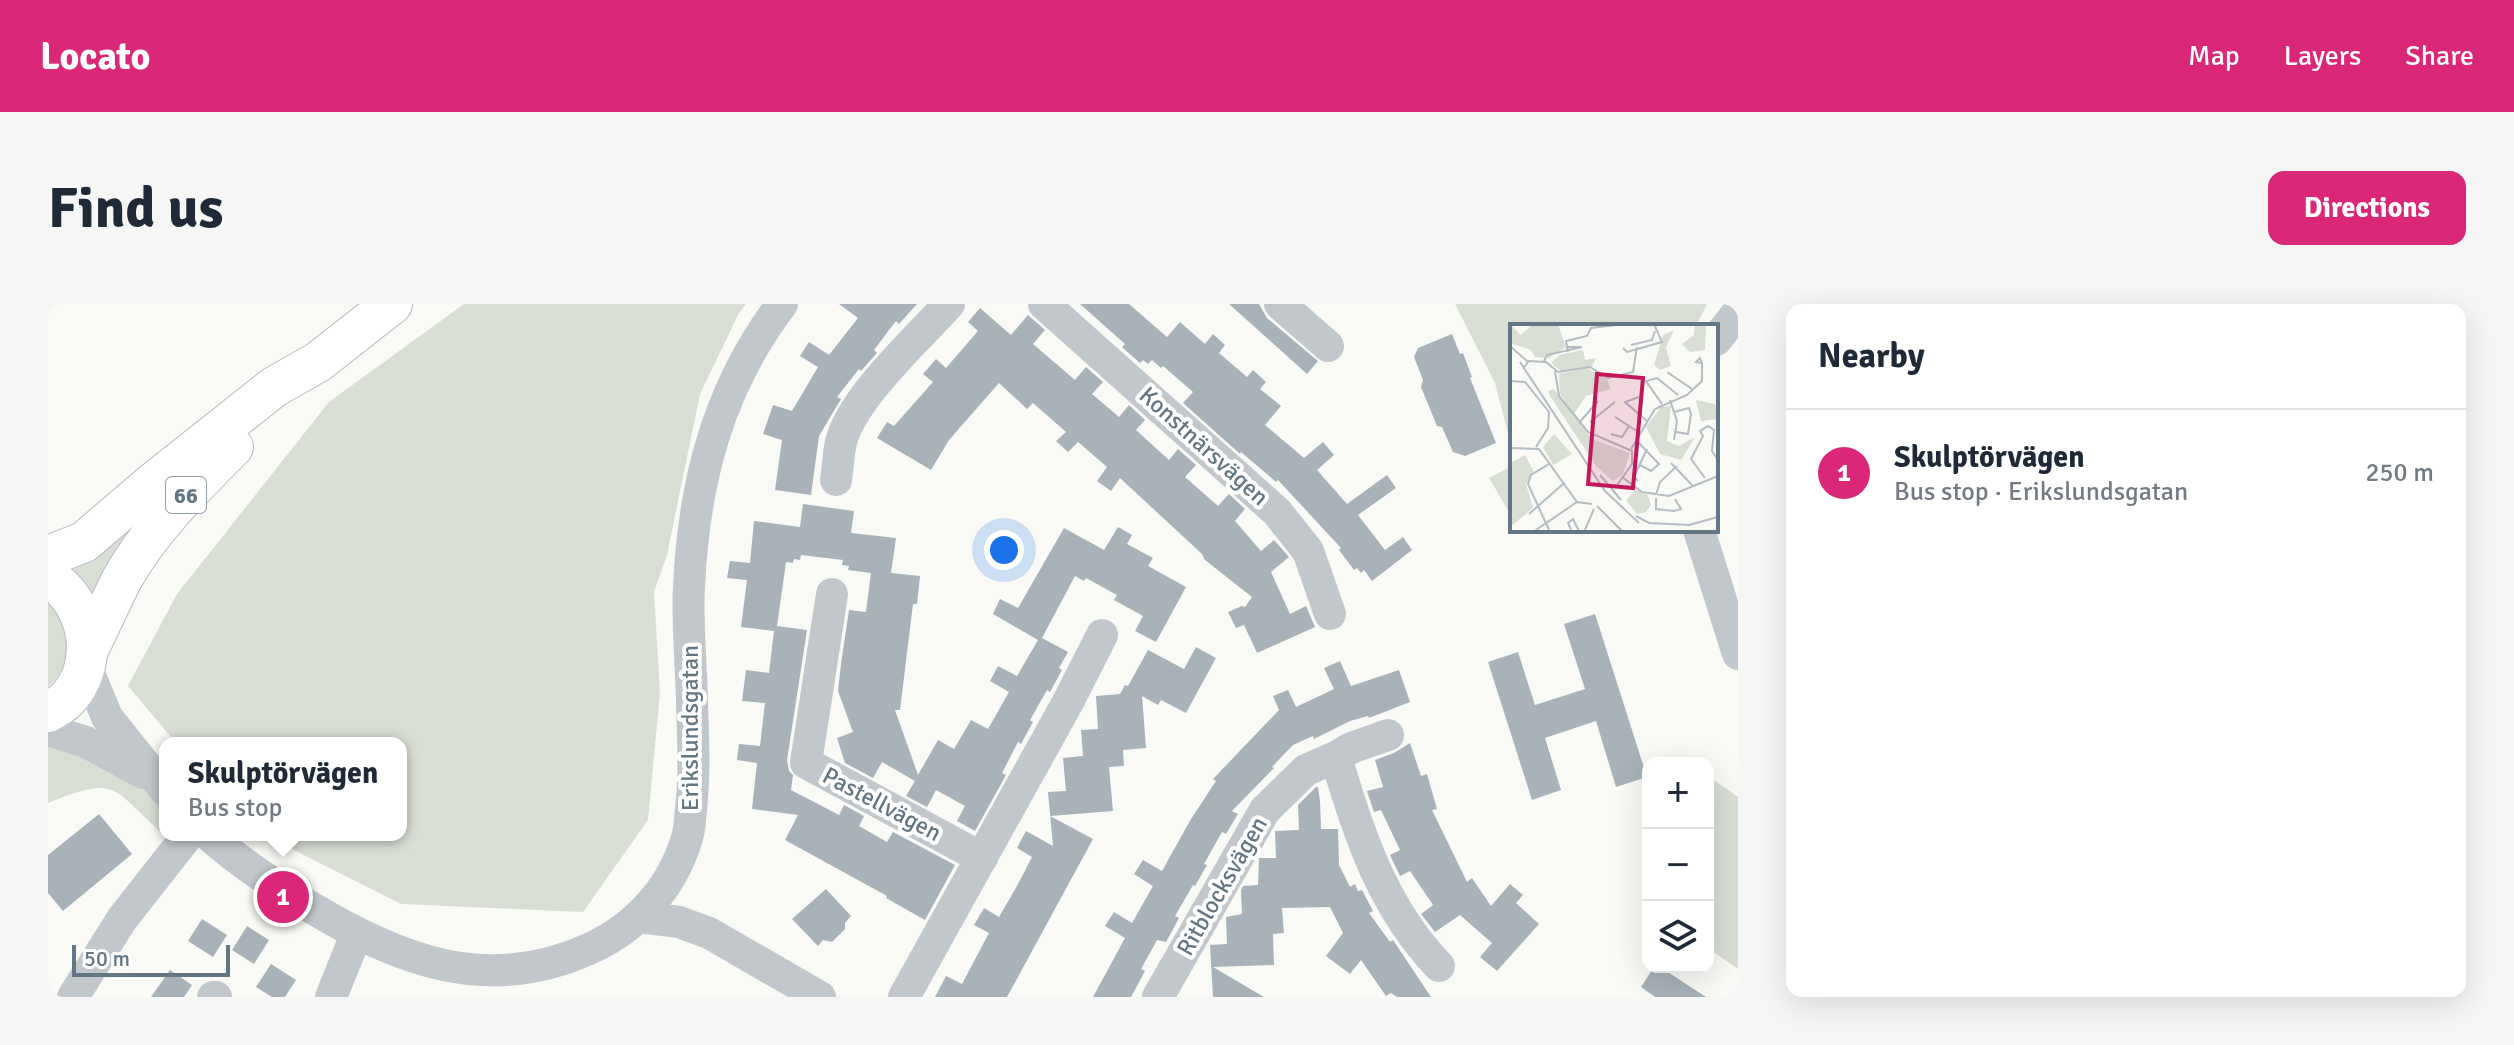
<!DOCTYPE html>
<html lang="en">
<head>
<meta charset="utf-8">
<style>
  :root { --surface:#fff; --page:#f6f6f7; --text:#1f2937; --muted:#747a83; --line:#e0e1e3; --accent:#db2777 }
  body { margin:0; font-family:Signika,sans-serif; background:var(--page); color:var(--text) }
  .controls { position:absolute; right:24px; bottom:24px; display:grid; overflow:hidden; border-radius:16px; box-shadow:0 8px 32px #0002 }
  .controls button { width:72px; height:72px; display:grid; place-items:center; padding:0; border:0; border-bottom:2px solid var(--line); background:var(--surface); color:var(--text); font:40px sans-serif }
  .scale { position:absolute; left:24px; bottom:20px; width:158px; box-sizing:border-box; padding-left:8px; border:4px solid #627683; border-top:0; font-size:22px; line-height:28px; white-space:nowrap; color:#627683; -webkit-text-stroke:6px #fff; paint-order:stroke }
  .you { position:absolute; left:956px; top:246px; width:28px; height:28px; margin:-20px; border:6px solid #fff; border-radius:50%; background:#1a73e8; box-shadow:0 0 0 12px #1a73e833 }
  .badge { display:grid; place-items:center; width:52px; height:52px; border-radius:50%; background:var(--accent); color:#fff; font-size:26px; font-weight:700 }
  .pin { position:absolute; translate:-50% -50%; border:4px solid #fff; box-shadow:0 2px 8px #0006 }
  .popup { position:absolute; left:111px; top:433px; width:248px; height:104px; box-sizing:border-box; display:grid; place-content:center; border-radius:16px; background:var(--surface); filter:drop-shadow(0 2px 6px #0005); font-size:26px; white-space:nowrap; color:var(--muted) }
  .popup b { font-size:30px; color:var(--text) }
  .popup::after { content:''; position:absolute; left:50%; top:100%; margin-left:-16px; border:16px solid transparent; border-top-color:var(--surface) }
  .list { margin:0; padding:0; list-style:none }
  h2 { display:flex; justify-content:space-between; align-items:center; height:104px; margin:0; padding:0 32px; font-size:34px }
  h2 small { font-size:26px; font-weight:400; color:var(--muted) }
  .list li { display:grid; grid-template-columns:52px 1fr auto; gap:24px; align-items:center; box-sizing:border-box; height:128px; padding:0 32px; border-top:2px solid var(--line) }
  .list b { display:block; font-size:30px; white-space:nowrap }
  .list p { margin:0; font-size:26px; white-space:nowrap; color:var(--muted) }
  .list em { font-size:26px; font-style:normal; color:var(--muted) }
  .icon { flex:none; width:44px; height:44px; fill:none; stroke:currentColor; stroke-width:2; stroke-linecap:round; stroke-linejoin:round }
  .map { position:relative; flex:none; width:1690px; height:693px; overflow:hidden; border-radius:16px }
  header { display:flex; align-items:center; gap:48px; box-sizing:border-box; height:112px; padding:0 40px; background:var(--accent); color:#fff }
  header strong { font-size:38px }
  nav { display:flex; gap:44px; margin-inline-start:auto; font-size:28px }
  .intro { display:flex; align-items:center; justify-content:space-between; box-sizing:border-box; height:192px; padding:0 48px }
  h1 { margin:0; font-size:56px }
  .button { padding:20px 36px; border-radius:16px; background:var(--accent); color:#fff; font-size:28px; font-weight:700 }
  main { display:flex; gap:48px; padding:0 48px }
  aside { flex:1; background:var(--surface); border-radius:16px; box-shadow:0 8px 32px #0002 }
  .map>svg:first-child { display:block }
  .green { fill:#d9ded5 }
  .building { fill:#a8b2b8 }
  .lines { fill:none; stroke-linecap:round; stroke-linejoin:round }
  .major-casing { stroke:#b5bbbf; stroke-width:42 }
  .minor { stroke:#c2c7cb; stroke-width:32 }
  .major { stroke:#fff; stroke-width:40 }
  .labels { text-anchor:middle; stroke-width:8; stroke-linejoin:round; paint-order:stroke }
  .shield { fill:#fff; stroke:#919fa8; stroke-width:2 }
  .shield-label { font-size:22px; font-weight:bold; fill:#627683 }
  .street-label { font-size:24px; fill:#627683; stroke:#fff }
  .inset-road { fill:none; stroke:#b4bdc1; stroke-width:2 }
  .view { fill:#c2185b; fill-opacity:0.15; stroke:#c2185b; stroke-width:4 }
  .inset-edge { fill:none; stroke:#627683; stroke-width:4 }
</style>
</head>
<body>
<header>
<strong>Locato</strong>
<nav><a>Map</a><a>Layers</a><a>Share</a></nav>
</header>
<div class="intro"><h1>Find us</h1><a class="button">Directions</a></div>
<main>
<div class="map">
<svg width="1690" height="693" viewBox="0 0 1690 693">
  <rect width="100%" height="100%" fill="#f9f9f6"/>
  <g class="green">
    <path d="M416,0H698L691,9L652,90L619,251L606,288L612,389L600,516L535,608L353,600L216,531H353V439H128L80,382L129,290L281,98Z"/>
    <path d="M1407,0H1659L1648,22H1464V145L1447,79Z"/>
    <path d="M1464,162V213L1441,174Z"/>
    <path d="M99,201L45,293L20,264Z"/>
    <path d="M0,296C23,322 29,358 0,383Z"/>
    <path d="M0,439L68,461L104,490L117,506V527L115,530C63,484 71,470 0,499Z"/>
    <path d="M1660,472L1690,493V665L1660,644Z"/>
  </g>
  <g class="building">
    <path d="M791,0H869L851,20L848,17L826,46L829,49L813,67L811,65L789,93L793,95L771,132L763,191L727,186L734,136L715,130L725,101L744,107L770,63L752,52L761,38L781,51L810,14Z"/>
    <path d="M1032,0H1081L1119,33L1132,18L1157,40L1165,30L1177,41L1171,49L1199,73L1205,66L1218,78L1212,85L1233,102L1217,121L1256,154L1275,138L1286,151L1269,166L1299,200L1339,171L1348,184L1310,211L1337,246L1355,233L1364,246L1324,277L1316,266L1313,269L1309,264L1306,266L1291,246L1293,244L1230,176L1228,178L1193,148L1192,150L1135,99L1145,88L1115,62L1113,64L1104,56L1100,60L1095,56L1092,59L1074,43L1077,40Z"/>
    <path d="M1181,0H1211L1219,14L1270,57L1259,70Z"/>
    <path d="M932,4L963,31L980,11L997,26L985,40L1027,76L1038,63L1055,78L1044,90L1071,113L1081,101L1097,116L1088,126L1121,156L1130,145L1148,161L1137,173L1170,202L1181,190L1197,205L1187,217L1213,247L1226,236L1241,253L1223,268L1242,310L1258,302L1267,323L1209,349L1196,321L1188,324L1180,308L1194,302L1197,303L1204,293L1157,256L1154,250L1072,174L1063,187L1049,177L1059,163L1030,138L1020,148L1008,137L1018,128L985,99L979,105L951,79L901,136L883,166L829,134L839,118L846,122L885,78L875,70L888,55L898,64L930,27L920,18Z"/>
    <path d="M1404,30L1412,50L1415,49L1424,73L1422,74L1448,139L1417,152L1405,148L1394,123L1389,122L1373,83L1375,76L1366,53L1370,44Z"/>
    <path d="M755,200L806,207L803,229L848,234L843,269L872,272L869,300H865L852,406H847L870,471L890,436L906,445L923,416L940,425L961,388L942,377L950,362L969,372L990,336L945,310L952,295L970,304L1016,224L1056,246L1070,223L1084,231L1079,240L1105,254L1100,262L1138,283L1108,338L1087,327L1095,312L1066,296L1069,291L1038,274L1036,277L1027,272L994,334L1020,348L1011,364L1014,366L1002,388L999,386L982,416L985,418L973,440L970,438L954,469L958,471L927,527L909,517L917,502L888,486L879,503L858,492L867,477L834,458L825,474L797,459L789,434L805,428L790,387L793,360L801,306L818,308L823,269L800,266L801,262L794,261L795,256L753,251L752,256L746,255L745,259L738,258L729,322L759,326L739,456L741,467L745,471L743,486L791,511L796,501L816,512L811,522L839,538L845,528L907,561L877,616L838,594L839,592L737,536L750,511L704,505L709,459L689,456L691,440L712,442L717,399L694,397L698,366L721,369L726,327L693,323L699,276L679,274L682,257L702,259L706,217L752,223Z"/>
    <path d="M1547,310L1599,473L1568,483L1548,417L1497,434L1513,486L1484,496L1440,358L1470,348L1487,401L1537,385L1516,320Z"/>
    <path d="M1148,343L1168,354L1138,409L1113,396L1110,401L1094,392L1098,444L1075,446L1076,462L1061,463L1065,507L1002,512L1045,535L959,693H887L898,672L914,680L941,629L926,621L936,604L951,613L969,582L984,553L969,544L978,527L1005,542L1000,488L1018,487L1015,454L1035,452L1033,426L1050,425L1048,392L1072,390L1077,381L1080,382L1100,346L1136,365Z"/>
    <path d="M1292,357L1303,382L1351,366L1362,398L1321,414L1320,412L1302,417L1266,435L1265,432L1245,441L1224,463L1226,464L1184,507L1190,510L1178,530L1174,528L1156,560L1159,561L1147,582L1145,581L1127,612L1131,614L1118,638L1109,636L1093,665L1097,667L1083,693H1045L1077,634L1057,622L1066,608L1084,619L1105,582L1086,570L1095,556L1114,567L1143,515L1168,477L1165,475L1231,406L1225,392L1240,386L1248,403L1286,385L1276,364Z"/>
    <path d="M1362,439L1373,472L1379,470L1389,505L1384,506L1419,578L1424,574L1443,602L1462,580L1475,591L1468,599L1491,620L1449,667L1432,653L1444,639L1412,611L1387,628L1373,610L1385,601L1362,567L1352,572L1342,551L1352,546L1333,506L1326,508L1319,487L1335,483L1327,456L1346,449Z"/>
    <path d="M1268,483H1270L1272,497L1273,525H1290L1291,561L1302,583L1307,580L1310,587L1314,586L1325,607L1321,609L1342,638L1345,636L1383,693H1349L1343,689L1338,692L1313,656L1302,670L1278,652L1295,629L1282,603L1234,604L1236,629L1225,630L1226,661L1165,663L1216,693H1165L1162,641L1179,640L1178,613L1194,610L1193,586L1195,582L1210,581L1211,554H1228L1227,527L1251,526L1250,501Z"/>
    <path d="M51,510L84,550L15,607L0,589V551Z"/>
    <path d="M778,585L803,612L797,619V625L784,638L775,636L770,642L744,615Z"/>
    <path d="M154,615L179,631L165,653L140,637Z"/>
    <path d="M199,622L221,636L206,660L184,646Z"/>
    <path d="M223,660L248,676L237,693H224L208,683Z"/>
    <path d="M1606,663H1612L1658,693H1607L1593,683Z"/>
    <path d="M122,666L144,681L136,693H103Z"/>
  </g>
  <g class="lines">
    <g class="major-casing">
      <g id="major">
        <path d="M0,252L36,238L105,179L226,83L270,58L344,0"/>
        <path d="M0,273C42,298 54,363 16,398C11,402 5,405 0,408"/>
        <path d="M39,348C51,324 62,299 74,275C102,225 145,183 185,143"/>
      </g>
    </g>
    <g class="minor">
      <path d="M996,0L1229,208L1260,247L1282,310"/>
      <path d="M1232,0L1280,42"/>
      <path d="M1668,36L1690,8"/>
      <path d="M788,176C790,164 790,151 793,138C804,94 870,34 901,0"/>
      <path d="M1651,226L1690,350"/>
      <path d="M784,290L758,459L934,554"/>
      <path d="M37,360L59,413L117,486"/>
      <path d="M0,426L38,438L95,469"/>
      <path d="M1288,453L1303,444L1340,431"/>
      <path d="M161,531C191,558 224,580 259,601C350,656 440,692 543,644C589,623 624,584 639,534C642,525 642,514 643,505C647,469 645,432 644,396C643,358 639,319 641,282C646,178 670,84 734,0"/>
      <path d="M591,613L631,618L661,629L772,693"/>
      <path d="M25,693L74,615L140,531"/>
      <path d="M165,693H168"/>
      <path d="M283,693L308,631"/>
      <path d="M856,693L1020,398L1054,331"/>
      <path d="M1110,693L1217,506L1258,466L1288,453C1310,529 1335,604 1391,662"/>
    </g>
    <use href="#major" class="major"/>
  </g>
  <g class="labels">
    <rect class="shield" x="118" y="173" width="40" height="36" rx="6"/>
    <g class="shield-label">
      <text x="138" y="199">66</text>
    </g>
    <g class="street-label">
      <text transform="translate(1156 142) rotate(42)" y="8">Konstnärsvägen</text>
      <text transform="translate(642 424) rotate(-90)" y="8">Erikslundsgatan</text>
      <text transform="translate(834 500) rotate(28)" y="8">Pastellvägen</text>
      <text transform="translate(1174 582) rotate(-60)" y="8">Ritblocksvägen</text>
    </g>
  </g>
  <g transform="translate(1462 20)">
    <rect width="208" height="208" fill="#f9f9f6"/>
    <path d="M0,0L11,11L23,0H48L56,23L39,34L25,33L21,26L0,19ZM196,0L195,26L180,28L172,20L184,11L185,1ZM164,6L156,23L161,42L150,46L144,41L153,11ZM73,26L75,36L86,34L82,43L51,47L41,39L49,31ZM77,44L97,55L101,65L76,72L64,90L50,70L49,50ZM44,65L82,115L120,129L113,150L103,157L86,142L40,72L38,67ZM186,76L205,80L208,95L191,97ZM161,82L157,117L169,122L185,113L171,136L150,130L136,103L151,83ZM44,110L62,130L43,141L33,123ZM15,131L24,148L16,160L23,184L0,203V139ZM126,166L138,171L141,181L136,188L127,190L116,176Z" fill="#d9ded5"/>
    <path class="inset-road" d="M121,21L142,16L145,7M0,22L18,38L13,45M113,24L117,28L152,18L144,0M58,28L56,17L77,12L81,4L115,0M18,37L36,38L48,48L80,43L98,54L123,48L127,23M34,37L37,31L72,23H57M10,38L95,167L129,199M45,47L49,72L78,108L122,127V140L105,164M157,48L182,65M0,57L15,58L39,88L38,104L26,123M129,73L115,78L137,97M160,76L167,97L164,116M152,80L136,57L147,54L168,71M164,88L179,84L181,90L178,110L166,108M105,93L130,109M80,98L105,78M69,99L88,77M101,110L112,113L119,102M126,116L149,140L141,147L130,141M0,124L29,125L67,178L82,180M121,125L145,85L177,71L192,57V39L186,38L190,34L192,39M161,139L183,162M39,140L21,151L18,160L40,208M90,151L111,176M112,153L132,168L159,172L208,152M195,154L181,135L193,112L190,107L198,102L204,106L202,127L208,136M128,157L124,153L137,125M146,171L150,158L167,142M146,174V185L164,187L171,185L165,175M87,182L113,208M19,190L53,160M126,192L139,199L179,201L208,193M23,208L67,178M62,208L58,199L63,195L69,207M74,208L84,185"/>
    <path class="view" d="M87,50L133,54L123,164L78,160Z"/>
    <rect width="208" height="208" class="inset-edge"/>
  </g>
</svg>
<div class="controls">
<button>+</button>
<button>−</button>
<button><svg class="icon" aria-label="layers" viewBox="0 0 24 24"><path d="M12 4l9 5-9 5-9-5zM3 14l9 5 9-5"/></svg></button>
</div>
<div class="scale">50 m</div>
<div class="you"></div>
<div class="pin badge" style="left:235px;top:593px">1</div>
<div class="popup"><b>Skulptörvägen</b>Bus stop</div>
</div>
<aside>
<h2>Nearby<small></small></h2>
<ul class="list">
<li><span class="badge">1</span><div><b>Skulptörvägen</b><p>Bus stop · Erikslundsgatan</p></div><em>250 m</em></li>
</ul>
</aside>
</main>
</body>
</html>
